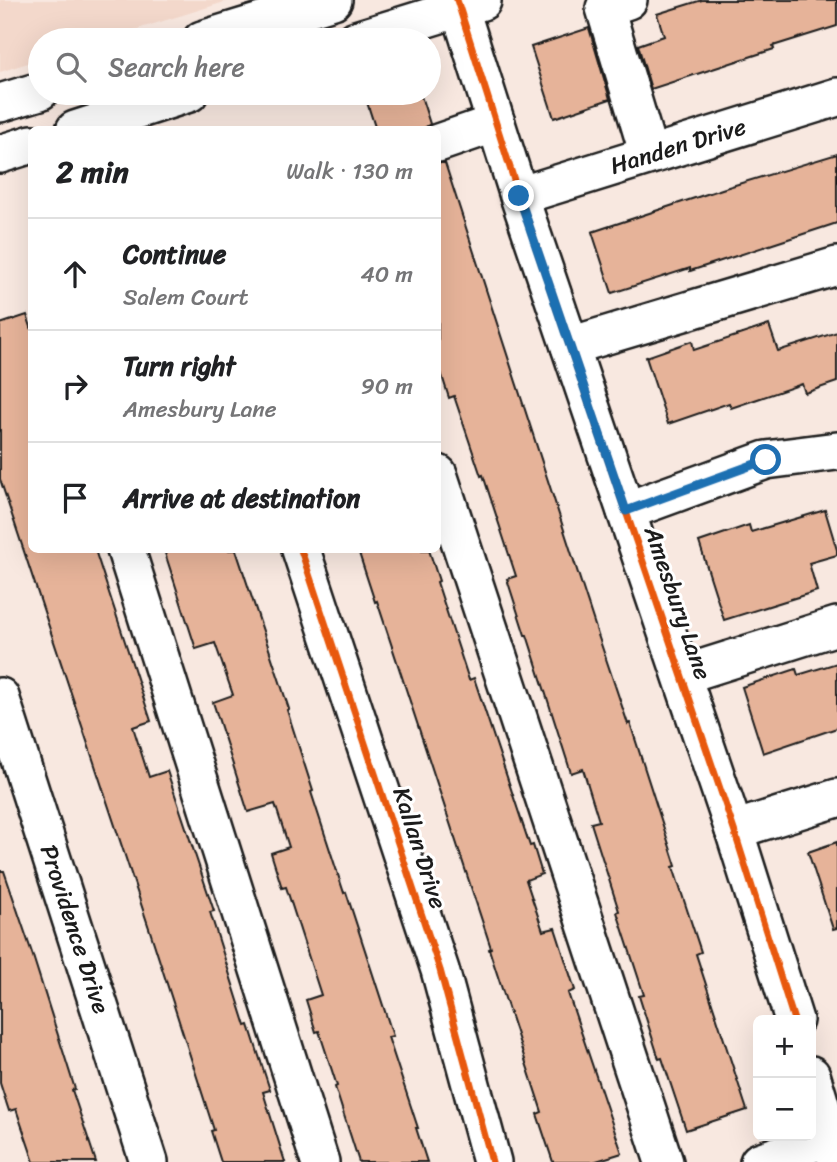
<!DOCTYPE html>
<html lang="en">
<head>
<meta charset="utf-8">
<style>
  :root { --surface:#fff; --page:#f2f2f2; --text:#202124; --muted:#757577; --line:#e0e0e0 }
  body { margin:0; font-family:Sriracha,sans-serif; background:var(--page); color:var(--text) }
  .controls { position:absolute; right:21px; bottom:21px; display:grid; overflow:hidden; border-radius:10px; box-shadow:0 7px 28px #0002 }
  .controls button { width:63px; height:63px; display:grid; place-items:center; padding:0; border:0; border-bottom:2px solid var(--line); background:var(--surface); color:var(--text); font:35px sans-serif }
  .stop { position:absolute; width:21px; height:21px; margin:-16px; border:5px solid #1f6fb2; border-radius:50%; background:#fff }
  .stop.end { background:#1f6fb2; border-color:#fff; box-shadow:0 2px 7px #0008 }
  .list { margin:0; padding:0; list-style:none }
  h2 { display:flex; justify-content:space-between; align-items:center; height:91px; margin:0; padding:0 28px; font-size:30px }
  h2 small { font-size:23px; font-weight:400; color:var(--muted) }
  .list li { display:grid; grid-template-columns:46px 1fr auto; gap:21px; align-items:center; box-sizing:border-box; height:112px; padding:0 28px; border-top:2px solid var(--line) }
  .list b { display:block; font-size:26px; white-space:nowrap }
  .list p { margin:0; font-size:23px; white-space:nowrap; color:var(--muted) }
  .list em { font-size:23px; font-style:normal; color:var(--muted) }
  .icon { flex:none; width:38px; height:38px; fill:none; stroke:currentColor; stroke-width:2; stroke-linecap:round; stroke-linejoin:round }
  .map { position:relative; flex:none; width:837px; height:1162px; overflow:hidden }
  .search { position:absolute; background:var(--surface); box-shadow:0 7px 28px #0002; left:28px; top:28px; width:413px; height:77px; display:flex; align-items:center; gap:18px; box-sizing:border-box; padding:0 24px; border-radius:38px; color:var(--muted); font-size:26px }
  .panel { position:absolute; background:var(--surface); box-shadow:0 7px 28px #0002; left:28px; top:126px; width:413px; height:427px; border-radius:10px }
  .map>svg:first-child { display:block }
  .built { fill:#f3d8cb }
  .building { fill:#e6b399; stroke:#1c1c1c; stroke-width:2 }
  .lines { fill:none; stroke-linecap:round; stroke-linejoin:round }
  .minor-casing { stroke:#1c1c1c; stroke-width:42 }
  .minor { stroke:#fff; stroke-width:37 }
  .cycleway-casing { stroke:#fff; stroke-width:11 }
  .cycleway { stroke:#e8590c; stroke-width:7 }
  .route { stroke:#1f6fb2; stroke-width:9 }
  .labels { text-anchor:middle; stroke-width:6; stroke-linejoin:round; paint-order:stroke }
  .street-label { font-size:24px; fill:#1c1c1c; stroke:#fff }
</style>
</head>
<body>
<div class="map">
<svg width="837" height="1162" viewBox="0 0 837 1162">
  <rect width="100%" height="100%" fill="#f8e8e0"/>
  <filter id="ink" filterUnits="userSpaceOnUse"><feTurbulence type="fractalNoise" baseFrequency=".0143" numOctaves="2"/><feDisplacementMap in="SourceGraphic" scale="14" xChannelSelector="R" yChannelSelector="G"/><feConvolveMatrix kernelMatrix="1 2 1 2 8 2 1 2 1" color-interpolation-filters="sRGB"/></filter>
  <g filter="url(#ink)">
    <path class="built" d="M0,0H231L102,40H40V59L0,72Z"/>
    <g class="building">
      <path d="M702,0H837V26L773,46L774,49L651,89L638,45L664,36L657,14Z"/>
      <path d="M589,28L610,99L554,118L531,47Z"/>
      <path d="M364,93H420L430,124L422,130H376Z"/>
      <path d="M837,154V223L690,271V268L612,293L592,232L725,188Z"/>
      <path d="M438,163H445L599,638L628,724L630,723L676,866L673,867L701,952L696,954L747,1110L686,1130L662,1058L659,1059L639,996L644,995L617,912L619,911L591,823L599,821L583,769L571,773L527,635H525L507,579L516,576L483,475L481,476L454,396L449,398L438,363Z"/>
      <path d="M27,315L32,330V550H95L151,721L133,727L149,777L167,771L214,911L210,912L246,1026L249,1025L270,1090L263,1092L285,1162H221L211,1131L214,1130L150,931L0,479V324Z"/>
      <path d="M769,325L778,351L837,332V382L805,393L802,384L731,408L729,403L668,424L646,357L692,341L694,350Z"/>
      <path d="M825,510L837,550V555L809,563L817,591L724,620L699,542L749,525L751,532Z"/>
      <path d="M164,550H236L289,709L287,710L313,791L311,792L344,893L346,892L393,1036L388,1037L418,1128H416L427,1162H359L335,1087L337,1086L319,1031L316,1032L306,1000L321,995L286,887L282,888L271,853L289,847L275,804L248,812L213,702L233,695L215,643L196,649Z"/>
      <path d="M358,550H429L439,581L437,582L469,680L474,678L530,846L533,845L542,874L526,880L543,931L555,928L575,990L568,993L622,1153L593,1162H553L537,1114L542,1112L489,949L491,948L377,601L375,602Z"/>
      <path d="M837,663V728L763,753L742,687L796,669L798,675Z"/>
      <path d="M837,842V928L833,929L808,852Z"/>
      <path d="M0,871H4L32,953L75,1089L72,1090L96,1162H34L16,1109L9,1111L0,1083Z"/>
    </g>
    <g class="lines">
      <g class="minor-casing">
        <g id="minor">
          <path d="M457,0L519,196L734,830L794,1020"/>
          <path d="M628,0L605,8L649,155"/>
          <path d="M202,40L333,0"/>
          <path d="M356,40L482,1"/>
          <path d="M0,103L40,91"/>
          <path d="M75,130L189,93"/>
          <path d="M438,143L496,123"/>
          <path d="M0,154L32,144"/>
          <path d="M519,196L837,97"/>
          <path d="M570,346L837,266"/>
          <path d="M438,474L664,1162"/>
          <path d="M626,511L766,460L837,451"/>
          <path d="M126,550L320,1162"/>
          <path d="M301,550L440,970L492,1162"/>
          <path d="M682,675L837,626"/>
          <path d="M0,697L149,1162"/>
          <path d="M734,830L837,798"/>
          <path d="M811,1075L837,1160"/>
          <path d="M759,1162L830,1137"/>
        </g>
      </g>
      <use href="#minor" class="minor"/>
      <g class="cycleway-casing">
        <g id="cycleway">
          <path d="M457,0L519,196L734,830L794,1020"/>
          <path d="M301,550L440,970L492,1162"/>
        </g>
      </g>
      <use href="#cycleway" class="cycleway"/>
    </g>
  </g>
  <g class="lines" filter="url(#ink)">
    <path class="route" d="M519,196L626,511L766,460"/>
  </g>
  <g class="labels">
    <g class="street-label">
      <text transform="translate(678 146) rotate(-17)" y="8">Handen Drive</text>
      <text transform="translate(678 603) rotate(71)" y="8">Amesbury Lane</text>
      <text transform="translate(420 848) rotate(72)" y="8">Kallan Drive</text>
      <text transform="translate(75 929) rotate(72)" y="8">Providence Drive</text>
    </g>
  </g>
</svg>
<div class="controls">
<button>+</button>
<button>−</button>
</div>
<div class="stop" style="left:766px;top:460px"></div>
<div class="stop end" style="left:519px;top:196px"></div>
<div class="search"><svg class="icon" aria-label="search" viewBox="0 0 24 24"><circle cx="10" cy="10" r="6"/><path d="M15 15l6 6"/></svg>Search here</div>
<section class="panel">
<h2>2 min<small>Walk · 130 m</small></h2>
<ul class="list">
<li><svg class="icon" aria-label="ahead" viewBox="0 0 24 24"><path d="M12 20V5M6 11l6-6 6 6"/></svg><div><b>Continue</b><p>Salem Court</p></div><em>40 m</em></li>
<li><svg class="icon" aria-label="right" viewBox="0 0 24 24"><path d="M7 20v-9h11M14 6l5 5-5 5"/></svg><div><b>Turn right</b><p>Amesbury Lane</p></div><em>90 m</em></li>
<li><svg class="icon" aria-label="arrive" viewBox="0 0 24 24"><path d="M6 21V4h12l-3 4 3 4H6"/></svg><div><b>Arrive at destination</b></div></li>
</ul>
</section>
</div>
</body>
</html>
